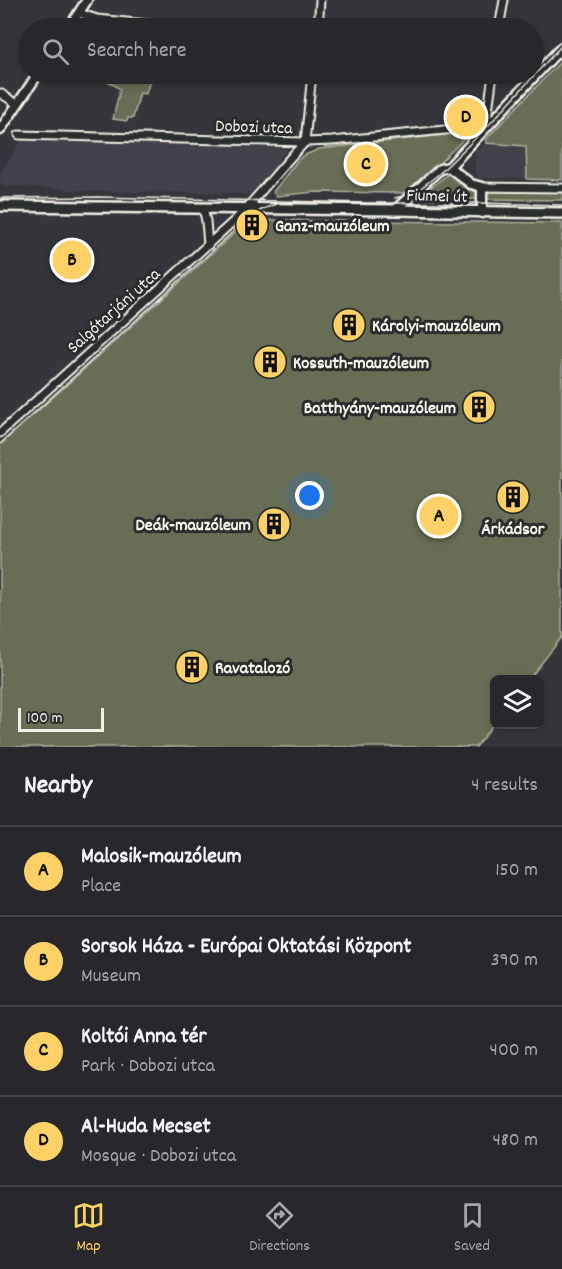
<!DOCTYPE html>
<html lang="en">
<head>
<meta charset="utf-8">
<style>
  :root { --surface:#28282c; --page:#343438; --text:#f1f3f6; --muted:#a5a6a9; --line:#444448; --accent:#ffd166 }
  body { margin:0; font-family:Dekko,sans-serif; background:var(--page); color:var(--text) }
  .controls { position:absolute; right:18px; bottom:18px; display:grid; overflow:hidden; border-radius:9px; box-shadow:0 3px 9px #0003 }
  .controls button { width:54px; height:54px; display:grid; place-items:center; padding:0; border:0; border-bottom:2px solid var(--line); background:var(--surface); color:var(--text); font:30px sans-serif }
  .scale { position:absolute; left:18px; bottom:15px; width:86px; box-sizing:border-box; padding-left:6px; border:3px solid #f4f1e8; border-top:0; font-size:16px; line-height:21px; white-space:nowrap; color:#f4f1e8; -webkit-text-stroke:4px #2a2d2e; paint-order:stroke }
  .you { position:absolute; left:310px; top:496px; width:21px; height:21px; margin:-15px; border:4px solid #fff; border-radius:50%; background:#1a73e8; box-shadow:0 0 0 9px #1a73e833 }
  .badge { display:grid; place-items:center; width:39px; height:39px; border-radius:50%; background:var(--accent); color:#111; font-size:20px; font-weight:700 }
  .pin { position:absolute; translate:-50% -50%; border:3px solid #fff; box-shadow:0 2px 6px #0006 }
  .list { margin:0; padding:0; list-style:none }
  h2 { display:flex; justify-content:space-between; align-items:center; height:78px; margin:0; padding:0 24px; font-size:26px }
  h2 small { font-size:20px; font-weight:400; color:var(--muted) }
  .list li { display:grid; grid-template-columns:39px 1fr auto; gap:18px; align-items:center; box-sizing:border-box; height:90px; padding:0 24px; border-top:2px solid var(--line) }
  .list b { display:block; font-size:22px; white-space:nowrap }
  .list p { margin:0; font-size:20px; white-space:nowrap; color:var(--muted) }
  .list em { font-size:20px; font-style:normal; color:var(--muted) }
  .icon { flex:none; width:33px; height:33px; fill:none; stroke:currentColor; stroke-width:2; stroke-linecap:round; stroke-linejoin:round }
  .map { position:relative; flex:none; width:562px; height:747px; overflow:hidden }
  .search { position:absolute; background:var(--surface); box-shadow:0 3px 9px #0003; left:18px; right:18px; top:18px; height:66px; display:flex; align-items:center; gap:15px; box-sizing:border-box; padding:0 21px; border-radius:33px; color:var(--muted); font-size:22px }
  .sheet { height:438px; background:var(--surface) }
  nav { display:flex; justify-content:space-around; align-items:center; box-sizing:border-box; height:84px; border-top:2px solid var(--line); background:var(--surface); font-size:16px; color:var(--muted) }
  nav a { display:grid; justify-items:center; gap:3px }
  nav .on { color:var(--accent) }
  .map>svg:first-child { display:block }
  .built { fill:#42414a }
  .green { fill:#676e54; stroke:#aeb09e; stroke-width:1.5 }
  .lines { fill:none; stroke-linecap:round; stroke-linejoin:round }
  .minor-casing { stroke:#f4f1e8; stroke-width:11 }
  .tertiary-casing { stroke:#f4f1e8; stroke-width:13 }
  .secondary-casing { stroke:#f4f1e8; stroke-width:14 }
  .minor { stroke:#2a2d2e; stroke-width:7 }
  .tertiary { stroke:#2a2d2e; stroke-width:8 }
  .secondary { stroke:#2a2d2e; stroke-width:9 }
  .tram { stroke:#f4f1e8; stroke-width:1.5 }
  .labels { text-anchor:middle; stroke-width:6; stroke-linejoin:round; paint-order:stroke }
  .street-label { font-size:18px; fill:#f4f1e8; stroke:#2a2d2e }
  .poi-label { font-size:18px; font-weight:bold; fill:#f4f1e8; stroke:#2a2d2e; text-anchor:start }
</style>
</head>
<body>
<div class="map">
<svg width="562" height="747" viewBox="0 0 562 747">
  <rect width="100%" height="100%" fill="#35363b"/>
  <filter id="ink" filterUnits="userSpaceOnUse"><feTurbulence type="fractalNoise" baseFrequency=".0167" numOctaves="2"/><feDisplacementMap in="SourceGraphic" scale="12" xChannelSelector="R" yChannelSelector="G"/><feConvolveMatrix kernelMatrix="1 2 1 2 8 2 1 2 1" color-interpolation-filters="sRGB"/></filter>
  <g filter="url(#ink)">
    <g class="built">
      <path d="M21,140L95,141L288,148L254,195L227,193L88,191L20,186L6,187L0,183V174Z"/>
      <path d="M486,143L526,146L527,179L479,178L475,173V152Z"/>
    </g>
    <g class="green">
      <path d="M562,60V180L527,179L526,146L486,143L487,138Z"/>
      <path d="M102,74H152L146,94L140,93L133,118H128L127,121L113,119L120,89L100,76Z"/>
      <path d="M471,132L418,184L403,193L315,192L276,196L273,192L298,160L303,156L319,149Z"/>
      <path d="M450,174L477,193L480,199H416L447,175Z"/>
      <path d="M489,190L562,191V200L486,199Z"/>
      <path d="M249,220L562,223V637L529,679L494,680V723L476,747H0V445Z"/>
    </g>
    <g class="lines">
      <g class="minor-casing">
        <g id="minor">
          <path d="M79,13L97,19L186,28"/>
          <path d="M318,28L320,0"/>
          <path d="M499,28L504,0"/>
          <path d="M0,93L17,104"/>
          <path d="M486,126L493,74"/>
          <path d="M19,135L305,142L332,141L486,126"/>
          <path d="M482,187L562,188"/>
          <path d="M203,208L206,221L208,245"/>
          <path d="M0,433L236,219C256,199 273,177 292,156C296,151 301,147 305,142L312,74"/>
        </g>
      </g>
      <g class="tertiary-casing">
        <g id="tertiary">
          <path d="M69,28L87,0"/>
          <path d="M0,130L38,74"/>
          <path d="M449,167L471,184L482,187V213"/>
          <path d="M395,210L440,169L449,167L562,47"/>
        </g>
      </g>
      <g class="secondary-casing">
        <path id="secondary" d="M0,206L395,210L562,213"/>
      </g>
      <use href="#minor" class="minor"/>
      <use href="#tertiary" class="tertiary"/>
      <use href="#secondary" class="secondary"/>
      <g class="tram">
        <path d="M0,198L98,197L368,203H479L562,205"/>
        <path d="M395,198L407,195L417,191L440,173L487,127L562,45"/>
        <path d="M0,444L246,220L263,209L277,204"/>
      </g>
    </g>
  </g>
  <defs>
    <g id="building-disc" transform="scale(1.725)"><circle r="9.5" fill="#ffd166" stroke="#2a2d2e"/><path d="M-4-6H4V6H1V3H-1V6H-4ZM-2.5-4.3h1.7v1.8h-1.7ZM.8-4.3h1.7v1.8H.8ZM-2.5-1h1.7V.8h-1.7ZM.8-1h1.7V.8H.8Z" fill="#111"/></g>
  </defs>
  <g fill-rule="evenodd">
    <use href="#building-disc" x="252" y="225"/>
    <use href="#building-disc" x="349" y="325"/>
    <use href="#building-disc" x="270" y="362"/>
    <use href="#building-disc" x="479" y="407"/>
    <use href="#building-disc" x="513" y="497"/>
    <use href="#building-disc" x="274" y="524"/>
    <use href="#building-disc" x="192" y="667"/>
  </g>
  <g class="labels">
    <g class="street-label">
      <text transform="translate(254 126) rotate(2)" y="6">Dobozi utca</text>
      <text transform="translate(437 195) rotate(2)" y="6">Fiumei út</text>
      <text transform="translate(113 310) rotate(-42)" y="6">Salgótarjáni utca</text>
    </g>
    <g class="poi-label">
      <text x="275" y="231">Ganz-mauzóleum</text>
      <text x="372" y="331">Károlyi-mauzóleum</text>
      <text x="293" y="368">Kossuth-mauzóleum</text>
      <text x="456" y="413" text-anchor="end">Batthyány-mauzóleum</text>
      <text x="251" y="530" text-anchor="end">Deák-mauzóleum</text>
      <text x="513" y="534" text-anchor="middle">Árkádsor</text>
      <text x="215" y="673">Ravatalozó</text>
    </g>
  </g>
</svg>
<div class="controls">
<button><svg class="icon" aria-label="layers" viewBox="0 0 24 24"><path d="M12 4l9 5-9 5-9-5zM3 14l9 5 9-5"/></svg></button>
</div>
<div class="scale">100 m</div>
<div class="you"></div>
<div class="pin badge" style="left:439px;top:516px">A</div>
<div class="pin badge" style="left:72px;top:260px">B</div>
<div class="pin badge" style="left:366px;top:164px">C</div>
<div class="pin badge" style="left:466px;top:117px">D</div>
<div class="search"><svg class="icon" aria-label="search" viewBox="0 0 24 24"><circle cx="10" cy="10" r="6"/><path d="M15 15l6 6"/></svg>Search here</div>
</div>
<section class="sheet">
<h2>Nearby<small>4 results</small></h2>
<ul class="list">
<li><span class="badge">A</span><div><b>Malosik-mauzóleum</b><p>Place</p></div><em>150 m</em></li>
<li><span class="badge">B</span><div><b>Sorsok Háza - Európai Oktatási Központ</b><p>Museum</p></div><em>390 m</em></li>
<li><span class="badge">C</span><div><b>Koltói Anna tér</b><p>Park · Dobozi utca</p></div><em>400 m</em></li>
<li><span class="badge">D</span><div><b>Al-Huda Mecset</b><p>Mosque · Dobozi utca</p></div><em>480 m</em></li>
</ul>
</section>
<nav>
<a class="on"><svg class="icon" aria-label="map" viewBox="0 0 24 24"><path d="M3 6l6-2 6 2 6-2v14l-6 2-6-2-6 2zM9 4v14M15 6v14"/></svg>Map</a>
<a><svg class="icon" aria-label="directions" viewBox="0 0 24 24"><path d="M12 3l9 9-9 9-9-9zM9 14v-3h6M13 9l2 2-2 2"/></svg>Directions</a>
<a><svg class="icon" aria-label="saved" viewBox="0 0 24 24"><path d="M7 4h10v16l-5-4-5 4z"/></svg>Saved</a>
</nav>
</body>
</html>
